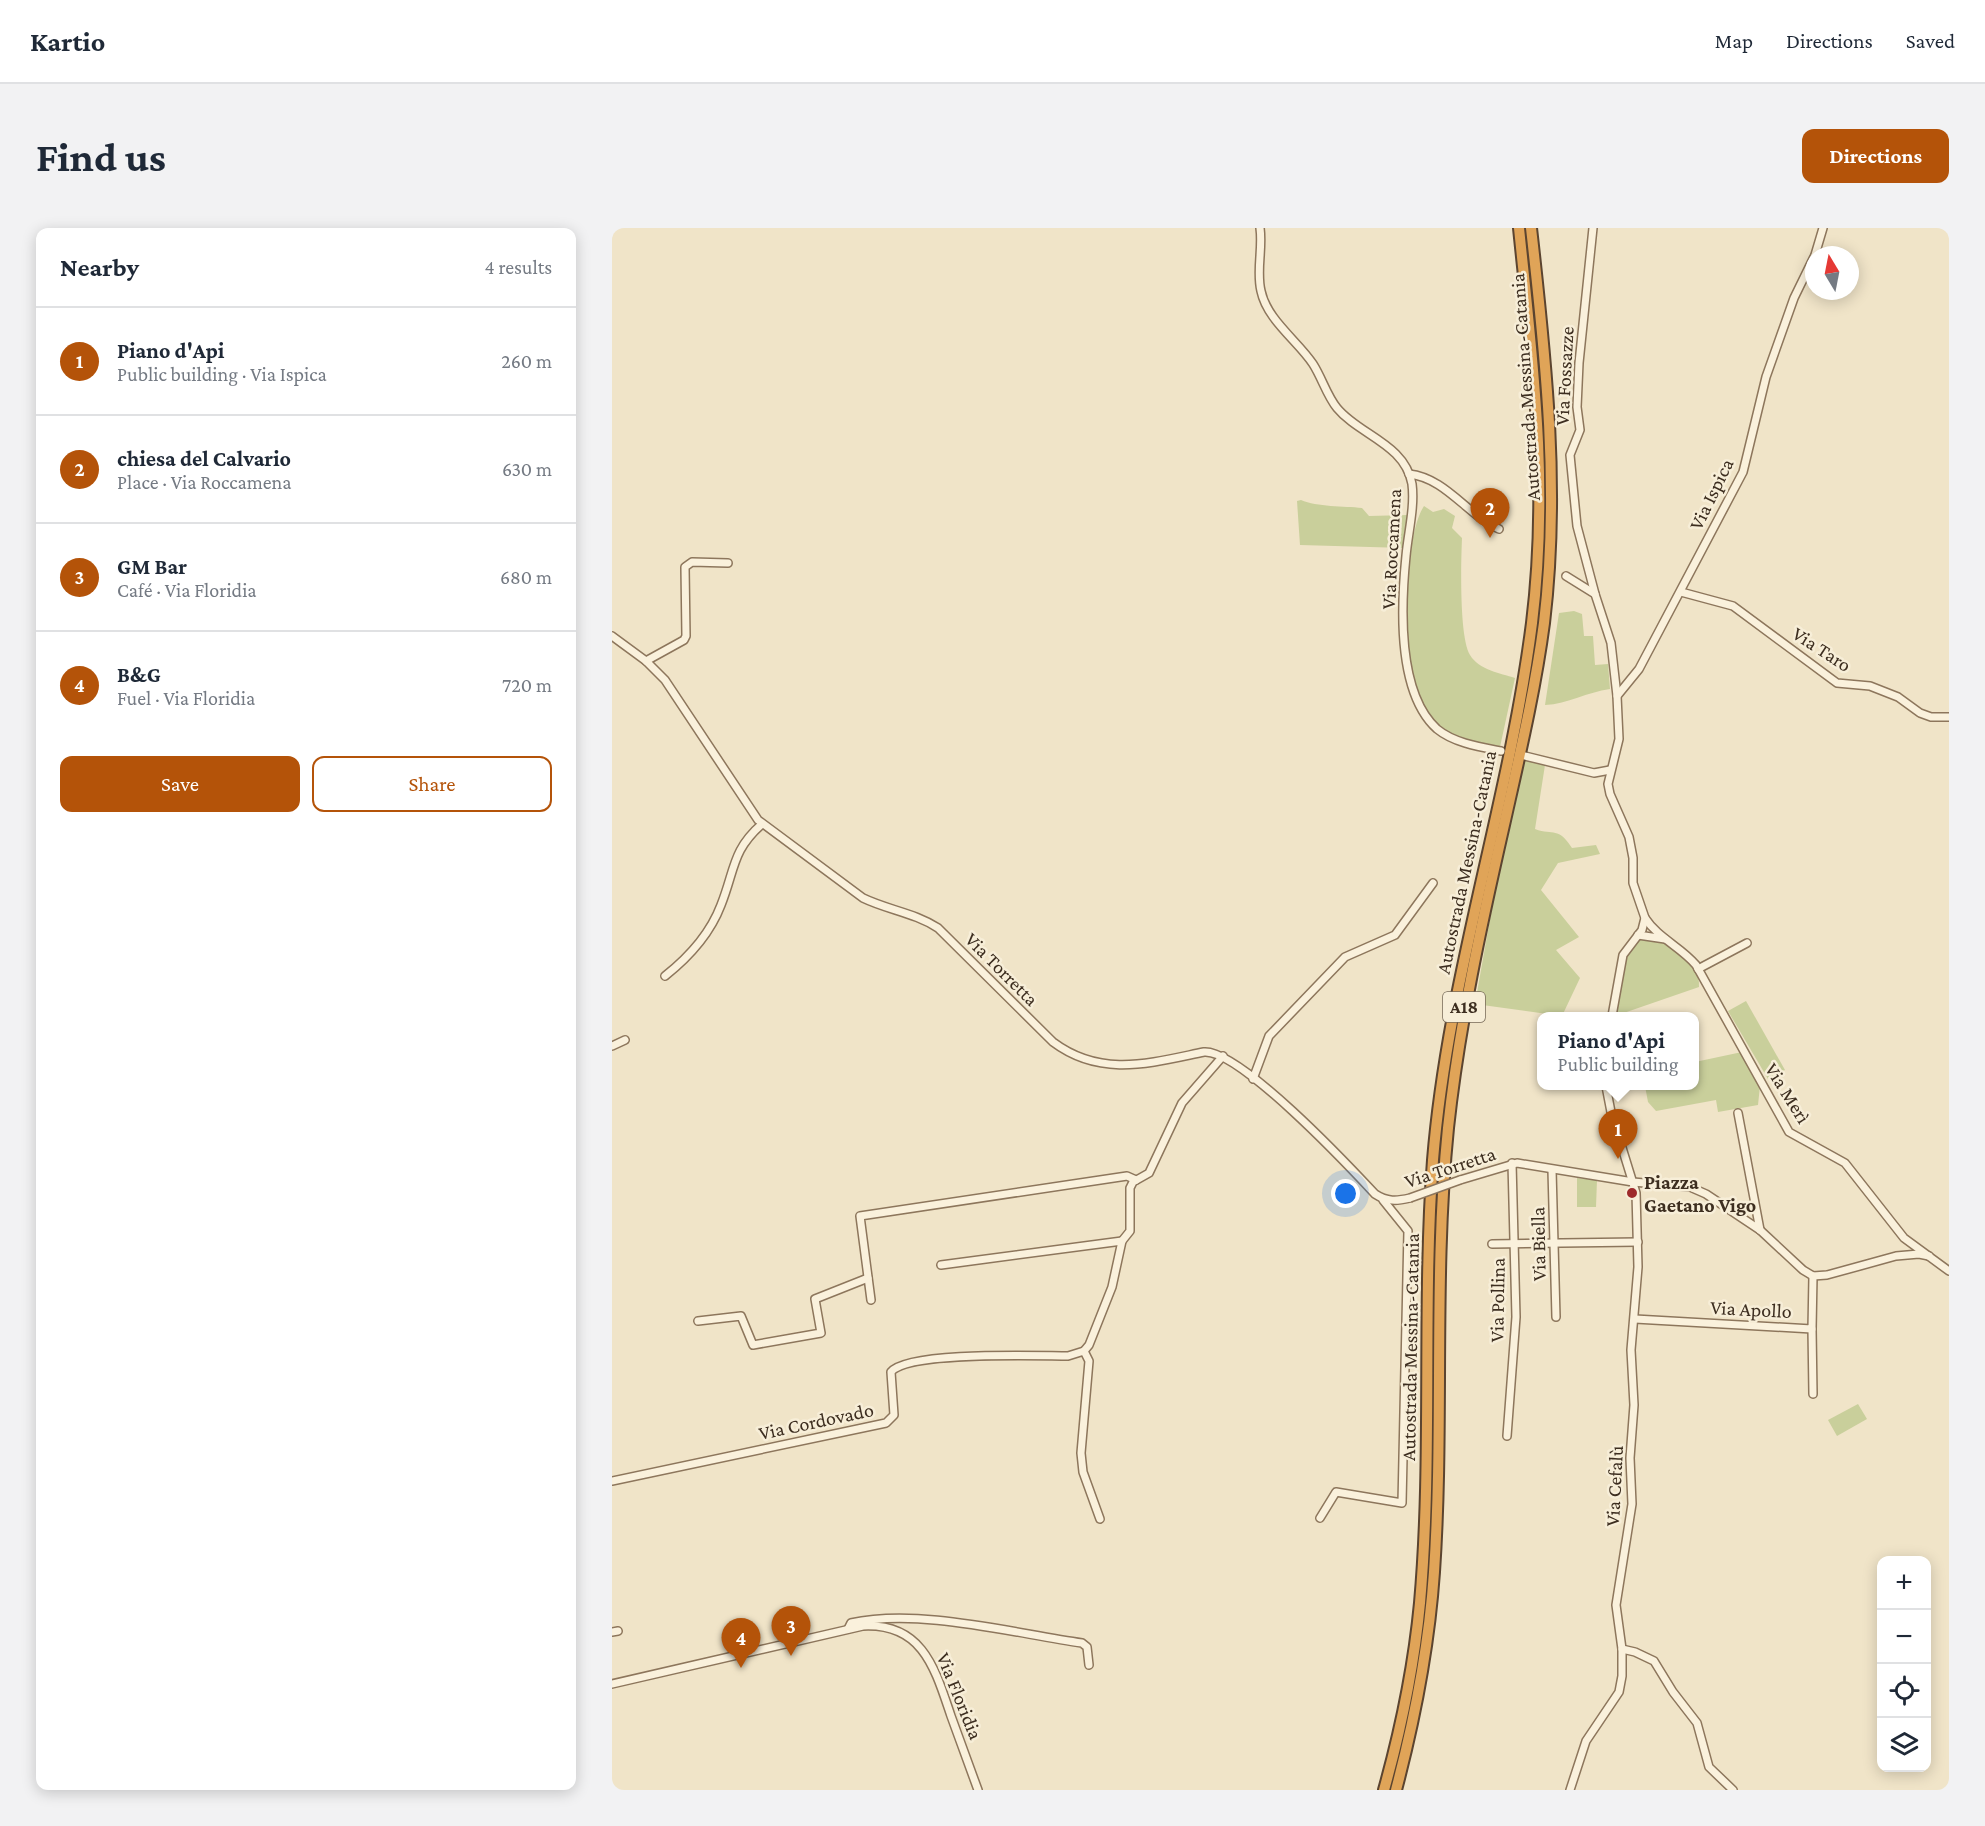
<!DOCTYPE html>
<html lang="en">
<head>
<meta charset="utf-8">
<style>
  :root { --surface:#fff; --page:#f2f2f3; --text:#1f2937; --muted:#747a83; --line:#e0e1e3; --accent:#b45309 }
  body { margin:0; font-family:"Crimson Pro",serif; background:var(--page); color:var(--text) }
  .controls { position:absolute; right:18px; bottom:18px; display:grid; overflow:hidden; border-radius:12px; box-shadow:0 3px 15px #0003 }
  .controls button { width:54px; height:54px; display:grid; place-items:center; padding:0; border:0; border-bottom:2px solid var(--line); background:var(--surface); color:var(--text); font:30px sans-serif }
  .compass { position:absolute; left:1193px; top:18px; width:54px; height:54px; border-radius:50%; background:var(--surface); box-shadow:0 3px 15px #0003; rotate:350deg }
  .you { position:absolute; left:734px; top:966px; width:21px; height:21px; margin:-15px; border:4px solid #fff; border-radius:50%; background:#1a73e8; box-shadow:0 0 0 9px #1a73e833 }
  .badge { display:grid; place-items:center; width:39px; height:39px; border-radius:50%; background:var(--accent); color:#fff; font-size:20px; font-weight:700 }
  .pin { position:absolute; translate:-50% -50px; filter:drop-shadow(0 2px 3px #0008) }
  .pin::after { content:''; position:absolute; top:32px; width:21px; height:18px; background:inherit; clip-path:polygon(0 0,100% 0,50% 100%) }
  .popup { position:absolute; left:925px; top:784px; width:162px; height:78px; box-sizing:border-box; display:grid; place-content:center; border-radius:12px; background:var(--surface); filter:drop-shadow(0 2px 4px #0005); font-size:20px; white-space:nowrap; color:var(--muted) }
  .popup b { font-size:22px; color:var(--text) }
  .popup::after { content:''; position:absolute; left:50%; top:100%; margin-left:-12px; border:12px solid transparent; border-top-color:var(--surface) }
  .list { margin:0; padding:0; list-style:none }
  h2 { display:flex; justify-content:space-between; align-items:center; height:78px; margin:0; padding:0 24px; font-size:26px }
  h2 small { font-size:20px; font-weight:400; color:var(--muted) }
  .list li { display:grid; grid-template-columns:39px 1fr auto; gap:18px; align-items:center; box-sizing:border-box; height:108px; padding:0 24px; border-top:2px solid var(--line) }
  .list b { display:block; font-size:22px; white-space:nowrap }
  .list p { margin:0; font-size:20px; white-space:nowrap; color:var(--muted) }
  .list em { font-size:20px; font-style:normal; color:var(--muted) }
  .actions { display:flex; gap:12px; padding:18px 24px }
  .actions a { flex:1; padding:14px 0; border:2px solid var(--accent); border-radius:12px; text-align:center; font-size:21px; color:var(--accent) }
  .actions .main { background:var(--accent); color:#fff }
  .icon { flex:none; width:33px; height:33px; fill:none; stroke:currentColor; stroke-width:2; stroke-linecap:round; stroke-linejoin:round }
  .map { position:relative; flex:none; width:1337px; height:1562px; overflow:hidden; border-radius:12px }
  header { display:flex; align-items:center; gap:36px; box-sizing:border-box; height:84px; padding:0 30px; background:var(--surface); border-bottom:2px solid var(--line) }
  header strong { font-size:28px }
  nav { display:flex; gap:33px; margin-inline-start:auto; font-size:21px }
  .intro { display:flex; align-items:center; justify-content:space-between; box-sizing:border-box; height:144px; padding:0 36px }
  h1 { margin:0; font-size:42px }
  .button { padding:15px 27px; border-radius:12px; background:var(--accent); color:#fff; font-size:21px; font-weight:700 }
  main { display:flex; gap:36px; padding:0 36px }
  aside { flex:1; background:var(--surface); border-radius:12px; box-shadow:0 3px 15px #0003 }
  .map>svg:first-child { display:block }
  .green { fill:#c9cf9b }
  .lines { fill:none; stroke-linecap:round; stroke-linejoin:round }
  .minor-casing { stroke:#8d765c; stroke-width:10 }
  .highway-casing { stroke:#5b4430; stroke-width:14 }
  .minor { stroke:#faf1dc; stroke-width:7 }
  .highway { stroke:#e0a458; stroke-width:10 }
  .minor-bridge-casing { stroke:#8d765c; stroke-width:10; stroke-linecap:butt }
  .minor-bridge { stroke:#faf1dc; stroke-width:7 }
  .poi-dot { fill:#9e2a2b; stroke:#f7eed8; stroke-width:2 }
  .labels { text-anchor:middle; stroke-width:5; stroke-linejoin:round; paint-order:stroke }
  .shield { fill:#f7eed8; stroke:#756857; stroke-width:1.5 }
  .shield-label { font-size:18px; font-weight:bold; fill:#3d2e20 }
  .street-label { font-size:20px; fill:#3d2e20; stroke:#f7eed8 }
  .poi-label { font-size:20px; font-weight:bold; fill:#3d2e20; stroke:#f7eed8; text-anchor:start }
</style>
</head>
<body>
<header>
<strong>Kartio</strong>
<nav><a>Map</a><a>Directions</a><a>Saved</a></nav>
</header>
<div class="intro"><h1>Find us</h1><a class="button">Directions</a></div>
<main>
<aside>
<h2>Nearby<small>4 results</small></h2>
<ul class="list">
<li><span class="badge">1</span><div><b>Piano d'Api</b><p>Public building · Via Ispica</p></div><em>260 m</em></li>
<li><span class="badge">2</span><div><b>chiesa del Calvario</b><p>Place · Via Roccamena</p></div><em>630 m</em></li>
<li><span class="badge">3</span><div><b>GM Bar</b><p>Café · Via Floridia</p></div><em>680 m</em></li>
<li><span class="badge">4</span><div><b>B&amp;G</b><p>Fuel · Via Floridia</p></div><em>720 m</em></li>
</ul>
<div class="actions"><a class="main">Save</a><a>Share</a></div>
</aside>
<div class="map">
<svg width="1337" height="1562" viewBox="0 0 1337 1562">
  <rect width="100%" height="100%" fill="#f0e4c8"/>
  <g class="green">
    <path d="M689,272C705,279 732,278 750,280L757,288L795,287L793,320L688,317L685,273Z"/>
    <path d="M812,278L821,284L832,281L843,288L840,300L850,310C849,333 847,409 858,427C867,442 888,445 903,450L888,519C865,514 836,510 821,491C814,482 807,470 803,459C792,422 791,310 812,278Z"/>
    <path d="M962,383L970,386L972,408H981L983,437L996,436L998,461C975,464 956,476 933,477L947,385Z"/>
    <path d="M912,532L933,537L923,601C942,608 946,598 960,620L984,617L988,626L946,635L929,662L967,709L944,722L968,750L950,788L863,776L891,617Z"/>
    <path d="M1036,710C1059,716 1089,732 1087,759L1003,788C1006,762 1006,728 1028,711Z"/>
    <path d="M1134,773L1173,842L1156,851L1116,783Z"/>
    <path d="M1130,824L1148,858L1146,877L1106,884L1104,872L1044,883L1036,874L1033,858H1082L1083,834Z"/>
    <path d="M965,950L985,952L984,979H965Z"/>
    <path d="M1246,1176L1255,1191L1225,1208L1216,1192Z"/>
  </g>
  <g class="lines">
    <g class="minor-casing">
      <g id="minor">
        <path d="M648,0C651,21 644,43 649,63C655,92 686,113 701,136C710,150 715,168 725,180C747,207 793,216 800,256C803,279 796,305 794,328C789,377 785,465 825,501C842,515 868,519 889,523"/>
        <path d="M981,0L967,135L965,179L968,202L958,227L965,298L983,366"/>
        <path d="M1203,27L1211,0"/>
        <path d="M797,246C834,250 855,287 887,301"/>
        <path d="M954,348L983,366L999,415L1005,468"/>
        <path d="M1069,364L1121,378L1225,455L1258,458L1286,469L1308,485L1319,489H1337"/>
        <path d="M0,408L34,433L53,452L146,592L251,670C276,682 303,685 326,700L441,814C489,850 538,835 592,824C627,821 736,937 763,966C775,974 785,973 798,970"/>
        <path d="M34,433L72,412L74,408L73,339L80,334L116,335"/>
        <path d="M913,528L982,545L998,542"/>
        <path d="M1033,690C1046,710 1069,719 1084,737L1177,904L1233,935L1292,1010L1337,1043"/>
        <path d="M1026,707L1053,711"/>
        <path d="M1086,741L1135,715"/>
        <path d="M53,748C77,729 98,706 109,677C123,642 120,622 150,596"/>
        <path d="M1000,788L1011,727L1030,702L1033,690L1021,655V630L1017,609L998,566L996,556L1007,511L1005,468L1027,441L1131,244L1154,149L1182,70L1202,29"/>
        <path d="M0,818L13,812"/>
        <path d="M641,851L657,808L733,729L783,707L821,655"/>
        <path d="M1126,885L1148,1002"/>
        <path d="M940,942L944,1089"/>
        <path d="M848,952L905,935L1021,954L1078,959L1094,966L1148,1002L1191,1042L1201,1048L1215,1047L1284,1028L1307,1026L1317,1028"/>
        <path d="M880,1016L1026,1014"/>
        <path d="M329,1037L510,1013"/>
        <path d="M259,1072L248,988L515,948L524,952"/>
        <path d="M1023,1091L1200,1101L1201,1048"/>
        <path d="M86,1093L129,1088L141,1117L209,1105L203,1071L256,1050"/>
        <path d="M1200,1101L1201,1166"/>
        <path d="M472,1123L477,1133L469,1225L471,1244L488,1291"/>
        <path d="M895,1208L904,1089L900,935"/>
        <path d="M0,1253L274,1195L282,1187L279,1144C296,1123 425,1128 456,1128L472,1123L477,1117L500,1059L510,1013L518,1003V960L521,954L537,945L570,875L611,828"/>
        <path d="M708,1290L724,1264L790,1275L796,1003L771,972"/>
        <path d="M236,1401L239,1395C307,1380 400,1405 470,1415L475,1419L477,1437"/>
        <path d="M0,1404L6,1403"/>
        <path d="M1010,1421L1023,1424L1042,1433L1061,1464L1085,1495L1097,1539L1121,1562"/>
        <path d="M0,1456L251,1398C311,1395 323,1441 339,1488C348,1512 357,1537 366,1562"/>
        <path d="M958,1562L974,1513L1007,1464L1010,1448V1421L1004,1377L1020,1276L1018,1230L1022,1177L1019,1122L1026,1039L1024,965L999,884L994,858"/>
      </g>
    </g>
    <g class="highway-casing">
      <g id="highway">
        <path d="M772,1562C789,1501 802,1438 808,1375C821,1228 810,1079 821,932C836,748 897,576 920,395C937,257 921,137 907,0"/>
        <path d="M784,1562C803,1490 817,1418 822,1344C832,1196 821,1048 836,900C847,798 869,698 892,597C907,530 923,463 932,395C948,263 934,132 919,0"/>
      </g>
    </g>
    <use href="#minor" class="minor"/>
    <use href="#highway" class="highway"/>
    <g class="minor-bridge-casing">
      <path id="minor-bridge" d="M798,970L848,952"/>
    </g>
    <use href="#minor-bridge" class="minor-bridge"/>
  </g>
  <circle class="poi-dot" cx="1020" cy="965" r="6"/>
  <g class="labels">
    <rect class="shield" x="831" y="764" width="42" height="30" rx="4.5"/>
    <g class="shield-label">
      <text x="852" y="785">A18</text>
    </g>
    <g class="street-label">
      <text transform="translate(952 148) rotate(-87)" y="7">Via Fossazze</text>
      <text transform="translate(913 159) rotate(-94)" y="7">Autostrada Messina-Catania</text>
      <text transform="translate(1099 266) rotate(-64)" y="7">Via Ispica</text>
      <text transform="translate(779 321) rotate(-87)" y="7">Via Roccamena</text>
      <text transform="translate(1210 421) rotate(33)" y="7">Via Taro</text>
      <text transform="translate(854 634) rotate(-78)" y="7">Autostrada Messina-Catania</text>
      <text transform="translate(390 741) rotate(45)" y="7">Via Torretta</text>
      <text transform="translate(1176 865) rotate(58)" y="7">Via Merì</text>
      <text transform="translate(838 939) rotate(-18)" y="7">Via Torretta</text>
      <text transform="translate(926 1016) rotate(-91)" y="7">Via Biella</text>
      <text transform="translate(885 1072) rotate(-89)" y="7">Via Pollina</text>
      <text transform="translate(1139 1081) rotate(3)" y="7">Via Apollo</text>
      <text transform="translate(798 1119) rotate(-89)" y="7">Autostrada Messina-Catania</text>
      <text transform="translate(204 1193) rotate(-12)" y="7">Via Cordovado</text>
      <text transform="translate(1002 1258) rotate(-87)" y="7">Via Cefalù</text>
      <text transform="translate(348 1468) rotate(68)" y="7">Via Floridia</text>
    </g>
    <g class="poi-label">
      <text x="1032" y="961">Piazza<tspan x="1032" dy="23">Gaetano Vigo</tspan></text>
    </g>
  </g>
</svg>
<div class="controls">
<button>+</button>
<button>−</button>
<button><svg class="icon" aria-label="locate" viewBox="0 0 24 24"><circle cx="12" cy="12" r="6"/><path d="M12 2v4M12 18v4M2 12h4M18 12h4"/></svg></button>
<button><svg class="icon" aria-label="layers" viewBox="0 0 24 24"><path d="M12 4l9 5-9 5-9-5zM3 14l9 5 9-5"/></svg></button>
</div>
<svg class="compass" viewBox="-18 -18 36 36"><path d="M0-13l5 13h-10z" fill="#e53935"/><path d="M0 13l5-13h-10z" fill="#747a83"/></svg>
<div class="you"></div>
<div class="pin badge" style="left:1006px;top:931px">1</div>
<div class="popup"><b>Piano d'Api</b>Public building</div>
<div class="pin badge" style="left:878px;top:310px">2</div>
<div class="pin badge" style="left:179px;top:1428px">3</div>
<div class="pin badge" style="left:129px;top:1440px">4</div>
</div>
</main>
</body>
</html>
